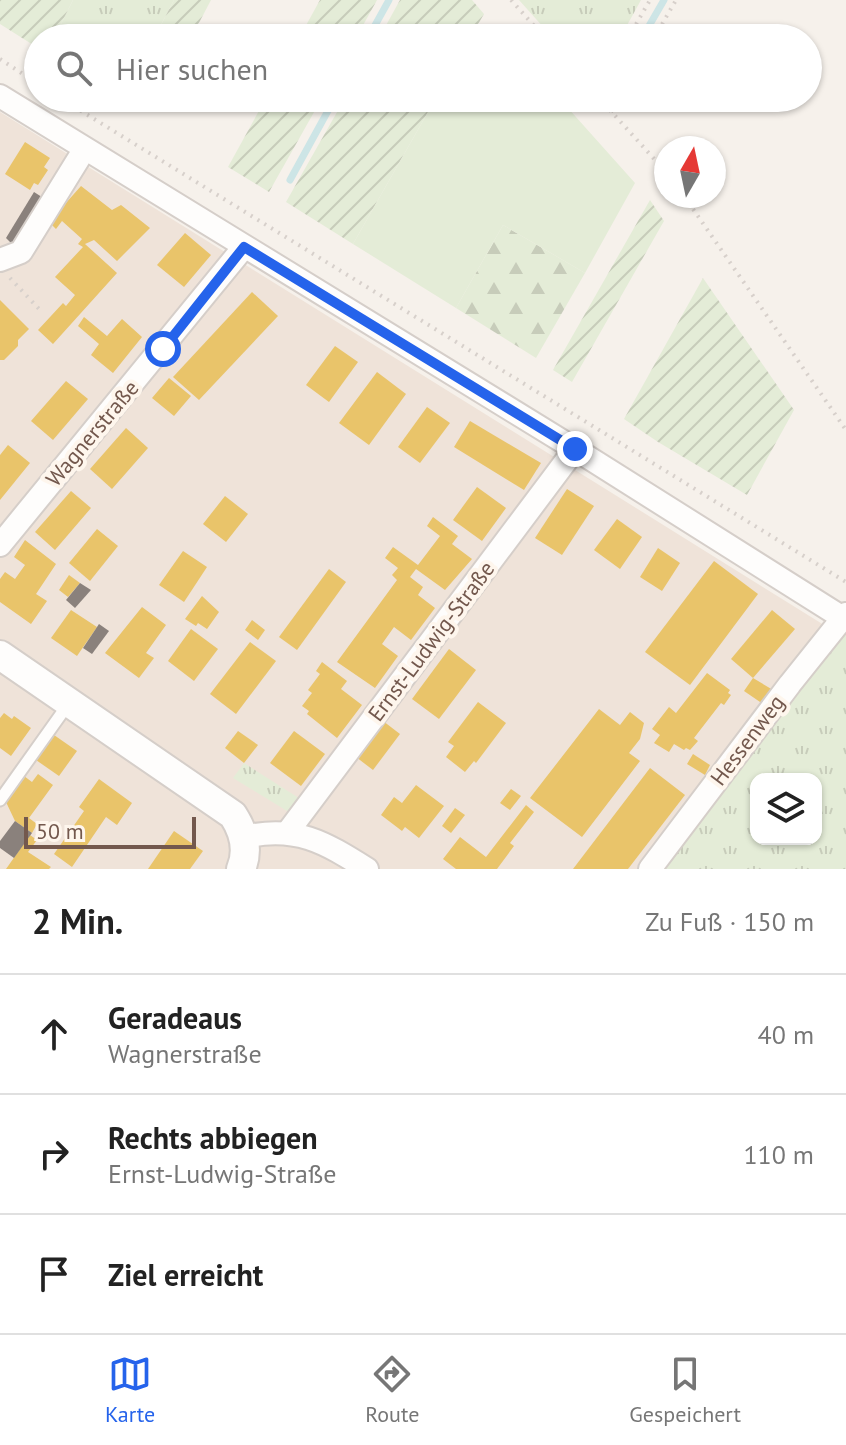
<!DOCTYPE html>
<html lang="de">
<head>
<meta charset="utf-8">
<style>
  :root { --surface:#fff; --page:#f6f6f6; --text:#222; --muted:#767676; --line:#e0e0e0; --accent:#2563eb }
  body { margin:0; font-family:"PT Sans",sans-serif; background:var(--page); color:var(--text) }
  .controls { position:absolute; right:24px; bottom:24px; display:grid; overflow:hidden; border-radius:16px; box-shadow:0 2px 6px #0004 }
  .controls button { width:72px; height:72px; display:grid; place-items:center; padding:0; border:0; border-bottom:2px solid var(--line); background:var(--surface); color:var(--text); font:40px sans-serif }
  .compass { position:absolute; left:654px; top:136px; width:72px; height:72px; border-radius:50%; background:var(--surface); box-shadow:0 2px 6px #0004; rotate:9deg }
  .scale { position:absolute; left:24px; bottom:20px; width:172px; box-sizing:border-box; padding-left:8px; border:4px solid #73584d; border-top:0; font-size:22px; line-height:28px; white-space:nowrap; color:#73584d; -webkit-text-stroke:6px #fef6ed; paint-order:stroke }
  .stop { position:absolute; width:24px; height:24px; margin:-18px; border:6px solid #2563eb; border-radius:50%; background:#fff }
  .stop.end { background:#2563eb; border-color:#fff; box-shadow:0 2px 8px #0008 }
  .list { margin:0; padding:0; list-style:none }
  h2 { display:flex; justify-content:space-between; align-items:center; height:104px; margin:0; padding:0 32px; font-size:34px }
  h2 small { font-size:26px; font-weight:400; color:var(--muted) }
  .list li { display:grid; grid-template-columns:52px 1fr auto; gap:24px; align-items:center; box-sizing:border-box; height:120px; padding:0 32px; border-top:2px solid var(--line) }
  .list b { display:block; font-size:30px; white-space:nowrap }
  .list p { margin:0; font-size:26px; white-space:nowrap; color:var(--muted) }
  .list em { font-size:26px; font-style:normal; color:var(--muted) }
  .icon { flex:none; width:44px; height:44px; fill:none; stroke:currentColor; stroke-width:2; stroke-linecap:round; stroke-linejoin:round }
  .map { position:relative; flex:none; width:846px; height:869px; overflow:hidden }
  .search { position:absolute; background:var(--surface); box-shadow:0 2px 6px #0004; left:24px; right:24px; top:24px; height:88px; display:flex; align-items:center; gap:20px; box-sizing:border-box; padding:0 28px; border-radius:44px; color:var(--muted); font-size:30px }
  .sheet { height:464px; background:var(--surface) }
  nav { display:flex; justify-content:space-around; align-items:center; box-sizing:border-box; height:112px; border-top:2px solid var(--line); background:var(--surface); font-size:22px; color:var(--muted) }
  nav a { display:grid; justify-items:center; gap:4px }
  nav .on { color:var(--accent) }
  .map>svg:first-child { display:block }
  .residential { fill:#efe3d9 }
  .grass { fill:url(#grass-tufts); fill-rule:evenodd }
  .forest { fill:url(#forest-firs) }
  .garden { fill:url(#garden-furrows) }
  .pitch { fill:#e4ecd7 }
  .homes { fill:#e9c46a }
  .industry { fill:#8a817c }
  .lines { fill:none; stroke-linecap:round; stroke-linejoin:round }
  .stream { stroke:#cde5e6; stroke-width:7 }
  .service-casing { stroke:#d5cec9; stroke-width:15 }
  .minor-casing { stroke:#d5cec9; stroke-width:26 }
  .tertiary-casing { stroke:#d5cec9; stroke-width:32 }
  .path { stroke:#d7d0cb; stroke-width:4; stroke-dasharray:2 6; stroke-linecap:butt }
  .service { stroke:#fefdfc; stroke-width:11 }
  .minor { stroke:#fefdfc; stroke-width:22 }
  .tertiary { stroke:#fefdfc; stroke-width:28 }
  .route { stroke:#2563eb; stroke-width:10 }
  .labels { text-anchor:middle; stroke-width:8; stroke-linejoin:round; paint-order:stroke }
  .street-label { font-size:22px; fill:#73584d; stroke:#fef6ed }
</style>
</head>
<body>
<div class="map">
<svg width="846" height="869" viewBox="0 0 846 869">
  <defs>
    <pattern id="grass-tufts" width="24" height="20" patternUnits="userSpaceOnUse" patternTransform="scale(2)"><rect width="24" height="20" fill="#e4ecd7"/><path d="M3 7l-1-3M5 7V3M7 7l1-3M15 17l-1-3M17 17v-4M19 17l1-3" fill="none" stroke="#c7ccba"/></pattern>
    <pattern id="forest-firs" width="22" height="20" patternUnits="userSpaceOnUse" patternTransform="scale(2)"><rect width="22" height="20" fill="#e4ecd7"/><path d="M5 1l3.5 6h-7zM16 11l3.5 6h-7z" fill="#c7ccba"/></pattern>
    <pattern id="garden-furrows" width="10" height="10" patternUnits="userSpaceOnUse" patternTransform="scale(2)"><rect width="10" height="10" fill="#e4ecd7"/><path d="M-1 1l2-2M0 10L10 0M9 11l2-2" fill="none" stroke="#c7ccba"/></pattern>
  </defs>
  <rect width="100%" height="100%" fill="#f6f1eb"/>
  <path class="residential" d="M0,112L824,625L649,869H0Z"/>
  <g class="grass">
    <path d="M73,0H174L154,38H54Z"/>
    <path d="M519,0H641L620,38H553Z"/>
    <path d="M846,627V869H656ZM756,779H816V839H756Z"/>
    <path d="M244,763L302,800L292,814L233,778Z"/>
  </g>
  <path class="forest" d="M503,225L585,273L536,358L456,308Z"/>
  <g class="garden">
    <path d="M0,0H73L54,38H38V48L0,24Z"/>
    <path d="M174,0H211L191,38H154Z"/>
    <path d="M320,0H377L356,38H299Z"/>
    <path d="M400,0H472L484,14L470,38H379Z"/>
    <path d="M266,98H322L269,192L228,167Z"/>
    <path d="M345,98H436L353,244L286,202Z"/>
    <path d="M650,200L664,221L572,382L553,370Z"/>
    <path d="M703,278L794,410L747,495L658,442L624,419Z"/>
  </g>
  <path class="pitch" d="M436,98H559L635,183L585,273L503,225L456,308L353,244Z"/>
  <g class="homes">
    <path d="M25,142L50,158L44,167L48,170L38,185L34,183L30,190L5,174Z"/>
    <path d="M81,186L112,210L121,205L150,228L117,261L94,240L85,244L117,273L53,344L38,330L63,303L66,306L75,295L55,277L83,247L78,244L82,239L62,221L56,229L49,222Z"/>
    <path d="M185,233L211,255L184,287L157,265Z"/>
    <path d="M252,292L278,316L199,400L173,377Z"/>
    <path d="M0,300L29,329L18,340V346L4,360H0Z"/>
    <path d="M84,317L107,336L122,319L142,337L113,373L91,355L99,344L78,326Z"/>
    <path d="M335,346L358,362L329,402L306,385Z"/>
    <path d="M377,372L406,394L369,445L339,423Z"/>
    <path d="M169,378L191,396L174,416L152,398Z"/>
    <path d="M66,381L88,399L53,440L31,421Z"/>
    <path d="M427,407L450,423L420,463L398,447Z"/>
    <path d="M470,421L541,463L524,490L454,447Z"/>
    <path d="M126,428L148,448L112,489L90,469Z"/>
    <path d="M8,445L30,463L0,500V455Z"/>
    <path d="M477,487L506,508L482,541L453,520Z"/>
    <path d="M567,489L594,506L562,555L535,538Z"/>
    <path d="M71,491L91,508L55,550L35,532Z"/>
    <path d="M225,496L248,514L226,542L203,524Z"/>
    <path d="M433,517L458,536L452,544L472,559L445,590L416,569L410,577L423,587L418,595L435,608L411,640L394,627L382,644L398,656L375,688L337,662L397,580L392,575L398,568L385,558L393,547L418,565L440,536L427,526Z"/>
    <path d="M617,519L642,537L620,569L594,550Z"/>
    <path d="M97,529L118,546L90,581L69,563Z"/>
    <path d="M25,540L56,564L36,594L47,601L31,624L0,602V579L5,572L15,579L25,565L14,557Z"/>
    <path d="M658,548L680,563L662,591L640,577Z"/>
    <path d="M183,551L207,567L184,602L159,585Z"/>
    <path d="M714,561L758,594L690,685L645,652Z"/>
    <path d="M329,569L346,582L297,650L279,637Z"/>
    <path d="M69,575L80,583L68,597L59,590Z"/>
    <path d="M202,596L219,612L207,629L198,623L196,626L185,619Z"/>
    <path d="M142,607L166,625L146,653L154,658L139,678L105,653Z"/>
    <path d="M71,610L97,627L77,656L51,638Z"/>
    <path d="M772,610L795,629L753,678L731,659Z"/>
    <path d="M252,620L265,630L258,640L245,630Z"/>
    <path d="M191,629L218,649L194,681L168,661Z"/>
    <path d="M250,642L276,661L236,714L210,694Z"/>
    <path d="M449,649L476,670L439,719L412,699Z"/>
    <path d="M322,662L347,681L341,689L362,705L337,738L307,714L309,711L302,706L312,693L308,690L320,674L316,671Z"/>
    <path d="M707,673L730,690L728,693L731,695L724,705L721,703L694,738L698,741L690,750L686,748L684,750L674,744L669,752L654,743L660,735L652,729L669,707L676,713Z"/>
    <path d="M753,678L773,690L763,704L744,691Z"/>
    <path d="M478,702L506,723L476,763L474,761L465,772L446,757L454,746L448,742Z"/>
    <path d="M599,709L620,725L630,712L644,723L640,739L629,753L640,761L582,837L530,798Z"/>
    <path d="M4,713L12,719L14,716L31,728L11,756L0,748V718Z"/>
    <path d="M383,721L400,734L373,770L356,757Z"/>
    <path d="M238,731L258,745L244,763L225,748Z"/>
    <path d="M294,731L325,754L301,786L270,763Z"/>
    <path d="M54,735L77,751L59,776L36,760Z"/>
    <path d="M693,754L710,765L705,775L687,764Z"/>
    <path d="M650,768L685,795L628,869H573Z"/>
    <path d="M38,774L53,785L29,818L37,824L32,833L15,821L6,802L24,776L32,782Z"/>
    <path d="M99,779L132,803L117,825L106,817L72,867L54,854L84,811L79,807Z"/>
    <path d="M416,785L444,806L419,838L405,827L402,831L381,815L394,797L402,803Z"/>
    <path d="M511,789L521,796L510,810L500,803Z"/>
    <path d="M526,805L534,812L510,843L514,846L497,869H456L443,859L460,837L486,857Z"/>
    <path d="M455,808L465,815L451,833L442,826Z"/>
    <path d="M174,831L203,851L190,869H148Z"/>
    <path d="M30,835L37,840L28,852L51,867L49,869H6Z"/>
  </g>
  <g class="industry">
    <path d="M34,192L45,199L16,248L6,238Z"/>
    <path d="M80,583L91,590L75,608L66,600Z"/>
    <path d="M99,624L109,631L92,654L83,648Z"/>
    <path d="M15,821L32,833L14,858L0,848V841Z"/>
  </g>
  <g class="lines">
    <g class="stream">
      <path d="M368,38L389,0"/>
      <path d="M642,38L664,0"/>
      <path d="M608,99L609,98"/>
      <path d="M290,180L335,98"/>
    </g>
    <g class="service-casing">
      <path id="service" d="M0,800L69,703"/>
    </g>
    <g class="minor-casing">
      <g id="minor">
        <path d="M0,96L575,449L843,618"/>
        <path d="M0,260L21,252L84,150"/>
        <path d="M0,545L244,247"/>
        <path d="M287,833L575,449"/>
        <path d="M244,837C296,825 324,842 367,869"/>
        <path d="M650,869L790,684L846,614"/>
      </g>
    </g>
    <g class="tertiary-casing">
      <path id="tertiary" d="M0,655L233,815C244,832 249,850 241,869"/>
    </g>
    <g class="path">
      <path d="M511,0L545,38"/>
      <path d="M628,38L650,0"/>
      <path d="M654,38L676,0"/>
      <path d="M0,59L38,84"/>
      <path d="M60,98L846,582"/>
      <path d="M599,98L666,172"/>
      <path d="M611,112L619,98"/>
      <path d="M684,196L846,430"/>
      <path d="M10,278L40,310"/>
    </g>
    <use href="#service" class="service"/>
    <use href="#minor" class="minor"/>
    <use href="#tertiary" class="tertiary"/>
  </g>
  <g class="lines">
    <path class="route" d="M163,349L244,247L575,449"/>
  </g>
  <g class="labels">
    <g class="street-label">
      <text transform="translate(92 433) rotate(-50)" y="8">Wagnerstraße</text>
      <text transform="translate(431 641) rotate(-53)" y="8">Ernst-Ludwig-Straße</text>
      <text transform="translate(747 740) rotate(-53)" y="8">Hessenweg</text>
    </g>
  </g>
</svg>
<div class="controls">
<button><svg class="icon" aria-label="layers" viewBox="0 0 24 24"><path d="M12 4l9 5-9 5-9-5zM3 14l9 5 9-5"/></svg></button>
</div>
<svg class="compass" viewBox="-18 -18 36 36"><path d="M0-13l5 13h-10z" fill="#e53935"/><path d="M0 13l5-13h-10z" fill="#767676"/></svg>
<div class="scale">50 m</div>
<div class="stop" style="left:163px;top:349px"></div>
<div class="stop end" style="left:575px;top:449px"></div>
<div class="search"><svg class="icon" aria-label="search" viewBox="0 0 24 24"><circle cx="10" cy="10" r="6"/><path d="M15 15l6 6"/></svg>Hier suchen</div>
</div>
<section class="sheet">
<h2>2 Min.<small>Zu Fuß · 150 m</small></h2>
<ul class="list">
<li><svg class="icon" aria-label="ahead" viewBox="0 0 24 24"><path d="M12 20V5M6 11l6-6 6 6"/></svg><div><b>Geradeaus</b><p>Wagnerstraße</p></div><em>40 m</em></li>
<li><svg class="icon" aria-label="right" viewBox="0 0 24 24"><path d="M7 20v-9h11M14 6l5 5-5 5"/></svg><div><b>Rechts abbiegen</b><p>Ernst-Ludwig-Straße</p></div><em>110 m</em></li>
<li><svg class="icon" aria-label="arrive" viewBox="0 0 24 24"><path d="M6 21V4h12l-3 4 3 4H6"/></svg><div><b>Ziel erreicht</b></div></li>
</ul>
</section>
<nav>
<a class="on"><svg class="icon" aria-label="map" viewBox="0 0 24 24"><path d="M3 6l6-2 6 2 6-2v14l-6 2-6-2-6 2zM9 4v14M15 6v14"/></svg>Karte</a>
<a><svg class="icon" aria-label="directions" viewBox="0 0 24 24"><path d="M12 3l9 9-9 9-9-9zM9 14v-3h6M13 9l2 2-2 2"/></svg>Route</a>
<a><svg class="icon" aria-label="saved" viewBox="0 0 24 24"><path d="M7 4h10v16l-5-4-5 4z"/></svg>Gespeichert</a>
</nav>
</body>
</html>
